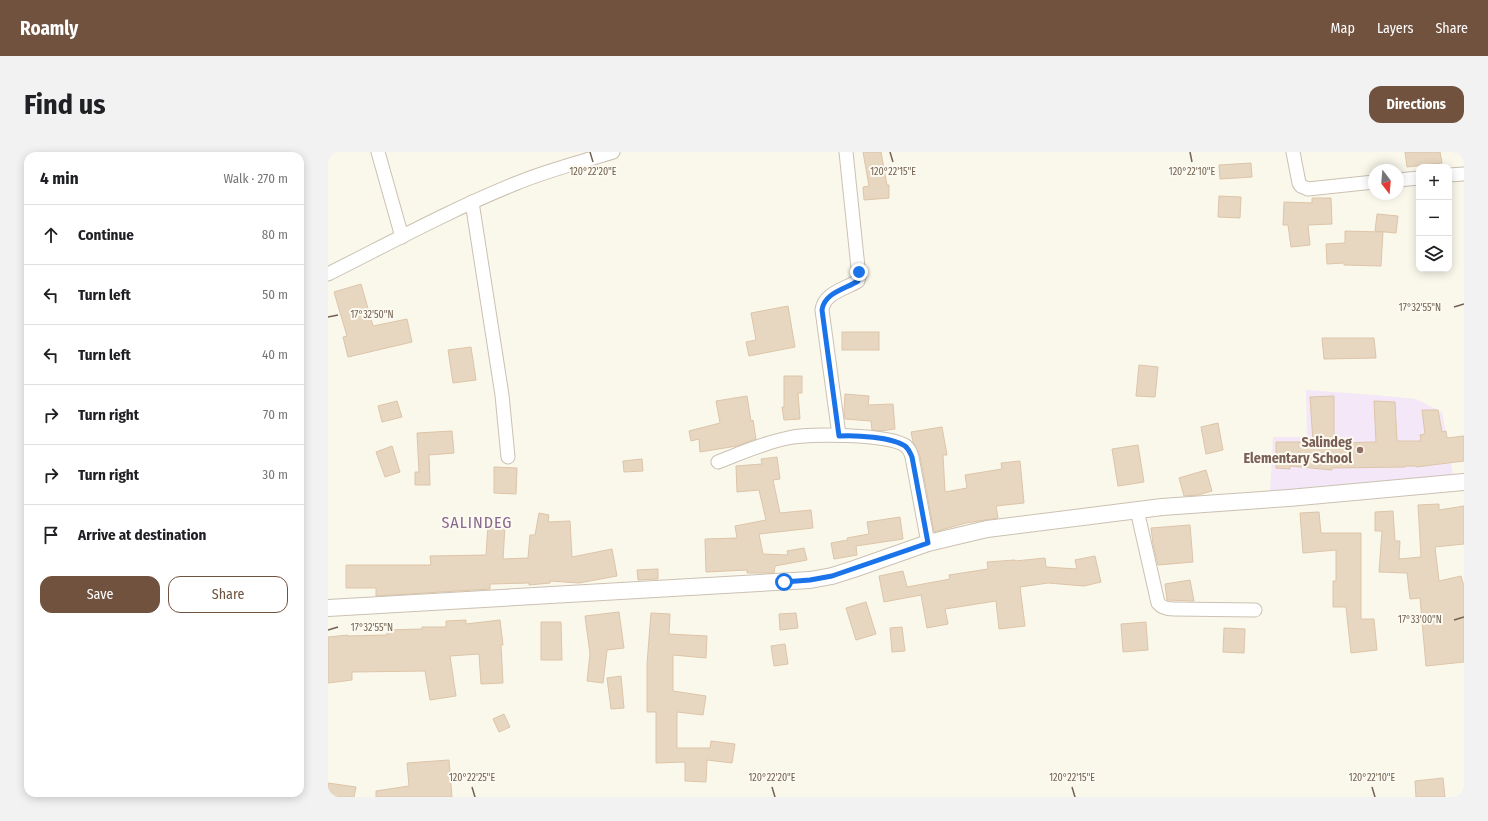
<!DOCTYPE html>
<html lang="en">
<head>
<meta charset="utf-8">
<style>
  :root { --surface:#fff; --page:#f2f2f2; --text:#202124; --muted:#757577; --line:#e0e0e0; --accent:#71523f }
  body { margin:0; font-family:"Fira Sans Condensed",sans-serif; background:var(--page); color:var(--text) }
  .controls { position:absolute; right:12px; top:12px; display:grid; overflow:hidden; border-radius:8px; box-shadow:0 2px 10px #0003 }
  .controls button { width:36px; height:36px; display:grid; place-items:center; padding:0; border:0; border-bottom:1px solid var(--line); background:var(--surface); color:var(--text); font:20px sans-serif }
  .compass { position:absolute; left:1040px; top:12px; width:36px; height:36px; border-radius:50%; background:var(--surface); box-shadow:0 2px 10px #0003; rotate:164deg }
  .stop { position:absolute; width:12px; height:12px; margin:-9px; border:3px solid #1a73e8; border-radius:50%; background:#fff }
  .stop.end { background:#1a73e8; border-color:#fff; box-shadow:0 1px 4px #0008 }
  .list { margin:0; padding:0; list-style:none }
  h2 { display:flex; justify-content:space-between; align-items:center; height:52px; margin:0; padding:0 16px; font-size:17px }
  h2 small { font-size:13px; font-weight:400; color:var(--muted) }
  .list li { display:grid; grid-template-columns:26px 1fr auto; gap:12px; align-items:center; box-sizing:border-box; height:60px; padding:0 16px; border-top:1px solid var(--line) }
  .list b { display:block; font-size:15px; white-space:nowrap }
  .list em { font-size:13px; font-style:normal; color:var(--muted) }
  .actions { display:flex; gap:8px; padding:12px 16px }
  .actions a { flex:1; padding:9px 0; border:1px solid var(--accent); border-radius:12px; text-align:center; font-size:14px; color:var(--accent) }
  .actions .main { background:var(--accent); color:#fff }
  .icon { flex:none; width:22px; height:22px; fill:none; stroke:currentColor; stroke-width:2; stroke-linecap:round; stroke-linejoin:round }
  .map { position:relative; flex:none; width:1136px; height:645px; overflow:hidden; border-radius:12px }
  header { display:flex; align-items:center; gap:24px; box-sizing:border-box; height:56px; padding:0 20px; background:var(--accent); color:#fff }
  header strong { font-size:19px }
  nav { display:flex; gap:22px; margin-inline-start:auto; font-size:14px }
  .intro { display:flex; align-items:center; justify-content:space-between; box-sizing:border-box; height:96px; padding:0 24px }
  h1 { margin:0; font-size:28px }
  .button { padding:10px 18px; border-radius:12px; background:var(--accent); color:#fff; font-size:14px; font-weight:700 }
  main { display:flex; gap:24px; padding:0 24px }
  aside { flex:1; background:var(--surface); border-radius:12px; box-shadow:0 2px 10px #0003 }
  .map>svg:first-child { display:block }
  .education { fill:#f4e7f7 }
  .building { fill:#e7d7c1; stroke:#ddc5a8 }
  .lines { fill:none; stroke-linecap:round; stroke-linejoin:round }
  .minor-casing { stroke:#cbc1b2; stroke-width:15 }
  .tertiary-casing { stroke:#cbc1b2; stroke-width:18 }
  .minor { stroke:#fff; stroke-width:13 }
  .tertiary { stroke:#fff; stroke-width:16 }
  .route { stroke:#1a73e8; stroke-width:5 }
  .ticks { fill:none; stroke:#726251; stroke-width:1.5 }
  .education-dot { fill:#8d6e63; stroke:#fdfaf1; stroke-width:1.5 }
  .labels { text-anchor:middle; stroke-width:4; stroke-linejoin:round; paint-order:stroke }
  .education-label { font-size:14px; font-weight:bold; fill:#785e54; stroke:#fdfaf1; text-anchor:end }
  .quarter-label { font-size:16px; letter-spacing:1px; fill:#88698d; stroke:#fdfaf1 }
  .ticks-label { font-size:10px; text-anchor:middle; fill:#726251; stroke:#fdfaf1; stroke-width:4; stroke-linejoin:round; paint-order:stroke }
</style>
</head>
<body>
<header>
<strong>Roamly</strong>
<nav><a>Map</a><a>Layers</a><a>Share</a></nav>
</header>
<div class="intro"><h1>Find us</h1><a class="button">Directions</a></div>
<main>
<aside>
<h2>4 min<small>Walk · 270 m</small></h2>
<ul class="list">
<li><svg class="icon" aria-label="ahead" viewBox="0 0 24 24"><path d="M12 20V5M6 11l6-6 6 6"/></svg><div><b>Continue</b></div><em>80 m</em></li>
<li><svg class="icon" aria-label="left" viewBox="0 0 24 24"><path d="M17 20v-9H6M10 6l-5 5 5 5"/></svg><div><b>Turn left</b></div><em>50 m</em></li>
<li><svg class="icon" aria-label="left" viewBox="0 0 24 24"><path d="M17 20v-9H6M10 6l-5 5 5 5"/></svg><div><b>Turn left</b></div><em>40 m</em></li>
<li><svg class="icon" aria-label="right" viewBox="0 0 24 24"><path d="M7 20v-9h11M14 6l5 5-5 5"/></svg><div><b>Turn right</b></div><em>70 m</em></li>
<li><svg class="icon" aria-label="right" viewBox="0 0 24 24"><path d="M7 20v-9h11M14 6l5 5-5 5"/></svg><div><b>Turn right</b></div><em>30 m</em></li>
<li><svg class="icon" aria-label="arrive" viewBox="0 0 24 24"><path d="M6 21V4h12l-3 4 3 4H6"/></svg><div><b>Arrive at destination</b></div></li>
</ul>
<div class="actions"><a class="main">Save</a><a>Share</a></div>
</aside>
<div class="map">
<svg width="1136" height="645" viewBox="0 0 1136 645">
  <rect width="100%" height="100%" fill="#faf7eb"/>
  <path class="education" d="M978,238L1046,243L1088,247L1114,260L1126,329L942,340L945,285H979Z"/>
  <g class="building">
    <path d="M535,0H553L559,33H561V46L536,48L535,35L541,34Z"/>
    <path d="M1077,0H1112L1114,11L1079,15Z"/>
    <path d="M923,11L924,25L892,27L891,13Z"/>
    <path d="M891,44L913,45L912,66L890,65Z"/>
    <path d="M984,46H1003L1004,72L980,73L982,93L963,95L960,73H955L956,50L984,51Z"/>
    <path d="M1049,62L1070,64L1068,81L1047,79Z"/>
    <path d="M1017,79L1055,80L1053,114L1016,113V111L999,112L998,92L1017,91Z"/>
    <path d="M33,132L45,174L79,167L84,190L20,205L15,185L19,184L6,140Z"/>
    <path d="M460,154L467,195L421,204L418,190L428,188L423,161Z"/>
    <rect x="514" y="180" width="37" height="18"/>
    <path d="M994,186H1046L1048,206L996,207Z"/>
    <path d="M143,195L148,228L125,231L120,198Z"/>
    <path d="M811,213L830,215L827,245L808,244Z"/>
    <path d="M456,224H474V241H470L472,267L456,268L454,255H456Z"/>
    <path d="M517,242L541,244L540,253L565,252L567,277L552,279L544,278L543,269L517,267L516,259Z"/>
    <path d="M419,244L423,269L425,268L428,287L409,294L372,300L371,287L363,289L361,279L392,271L388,249Z"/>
    <path d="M1006,244V291L1048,290L1046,249L1067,250L1069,289H1093L1092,283L1097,282L1094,258H1110L1114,280L1118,279L1119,286L1136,284V309L1088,315V314H1077V315L1004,316V318L962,314V317L948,316V290H985L982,245Z"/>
    <path d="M69,249L74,265L54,270L50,254Z"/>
    <path d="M890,271L895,298L878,302L873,275Z"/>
    <path d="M614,275L619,303H615L617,340L639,336L637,323L674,317L673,311L692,309L696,351L668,354L670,366L638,371L606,380L592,304L585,290L583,280Z"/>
    <path d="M124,279L126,301L101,303L102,333H87V320H91L89,281Z"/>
    <path d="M810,293L816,330L790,334L784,297Z"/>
    <path d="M64,294L72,320L57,325L48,300Z"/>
    <path d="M449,305L452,327L445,328L452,361L483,358L485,376L431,382L435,402L460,403L459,399L476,396L479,408L447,414L446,421H419V418L378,420L377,387L409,386L407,374L438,368L431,338L409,340L408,314L434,312L433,307Z"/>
    <path d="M314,307L315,319L296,320L295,309Z"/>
    <path d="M166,315L189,316L188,342L166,341Z"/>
    <path d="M878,318L884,339L870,343L856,344L851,326Z"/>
    <path d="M1111,352V358L1136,354V392L1107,395L1111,429L1133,424L1136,434V510L1098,514L1092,446L1082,447L1079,421L1051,420L1054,379H1047V360L1065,359L1067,389H1072L1071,407L1093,405L1090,353Z"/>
    <path d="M991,360L993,381H1033V467H1046L1049,498L1023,501L1018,455H1005V429H1008V398L975,401L972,361Z"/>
    <path d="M211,361L221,363L220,370L242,369L244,405L284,397L289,424L251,431L222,429V431L201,433V431L162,432V437L48,444V436H18V413H103L102,404L158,403L160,373L177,374L175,407L200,406L202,383H207Z"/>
    <path d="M572,365L575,387L528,394L529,403L506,407L503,391L520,388L519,386L541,382L539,370Z"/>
    <path d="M862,373L865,410L830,413L825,392L823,376Z"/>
    <path d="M767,404L773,430L756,434L720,431L692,435L697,474L671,477L668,449L617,457L620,472L599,476L593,443L556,450L551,424L575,419L579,435L622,427L621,423L660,417L659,410L687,408V409L717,406L718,415L749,417L747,408Z"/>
    <path d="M330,417V427L310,428L309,418Z"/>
    <path d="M862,428L866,449L839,448L837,432Z"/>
    <path d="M538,450L548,482L528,488L518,456Z"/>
    <path d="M291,460L296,496L279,498L275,531L259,529L262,502L257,464Z"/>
    <path d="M323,461L342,462L341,482L379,484L378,506L345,503V539L378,544L375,563L349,560V596H382L383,589L407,592L404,611L379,608L378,630L357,629V610L328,611V560H319V512Z"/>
    <path d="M468,461L470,476L452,478L451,462Z"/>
    <path d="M138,468V472L172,468L175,493H173L175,531L153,532L151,502L122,504L128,544L102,548L97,519L24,520V528L0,531V485L20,483V484L59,483V478L94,477V475H118V469Z"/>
    <path d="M213,470H233L234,508H213Z"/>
    <path d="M818,470L820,498L795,500L793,472Z"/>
    <path d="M574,475L577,499L564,500L562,476Z"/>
    <path d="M896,476L917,477L916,501L895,500Z"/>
    <path d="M457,492L460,512L446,514L443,494Z"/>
    <path d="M293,524L296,556L283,557L279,526Z"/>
    <path d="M176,562L182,575L171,580L165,567Z"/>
    <path d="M121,608L124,645H48V639L81,634L79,611Z"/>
    <path d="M1115,626L1117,645H1088L1087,629Z"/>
    <path d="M0,631L28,635L26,645H0Z"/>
  </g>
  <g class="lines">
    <g class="minor-casing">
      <g id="minor">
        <path d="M50,0L74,85"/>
        <path d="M965,0L971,31L973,34L980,37L1046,30"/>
        <path d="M1121,23L1136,22"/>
        <path d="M1070,28L1091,26"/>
        <path d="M144,50L174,243L180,305"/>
        <path d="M0,122C62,91 124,57 189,31C220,18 253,10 285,0"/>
        <path d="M511,283L494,158C496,141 517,137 530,129L531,125L518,0"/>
        <path d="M390,310C413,301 435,291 460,286C480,281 561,282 578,294C581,297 583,301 584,305L600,391"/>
        <path d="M809,358L830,451C834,456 840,457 846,457L927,458"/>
      </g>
    </g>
    <g class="tertiary-casing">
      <path id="tertiary" d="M0,456L482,428L504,424L526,417L600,391L659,377L834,355L961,346L1136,330"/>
    </g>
    <use href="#minor" class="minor"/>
    <use href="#tertiary" class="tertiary"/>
  </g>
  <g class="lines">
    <path class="route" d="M456,430L482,428L504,424L600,391L584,305C582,301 581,297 577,294C564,285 527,283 511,284L494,158C496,141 517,137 530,129L531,120"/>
  </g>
  <path class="ticks" d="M262,0L265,10M562,0L565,10M862,0L864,10M1126,155L1136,152M0,165L10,163M1126,468L1136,465M0,478L10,475M144,635L147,645M444,635L447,645M744,635L747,645M1044,635L1047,645"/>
  <circle class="education-dot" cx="1032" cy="298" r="4"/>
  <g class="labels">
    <g class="education-label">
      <text x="1024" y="295">Salindeg<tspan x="1024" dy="16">Elementary School</tspan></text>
    </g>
    <g class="quarter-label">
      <text x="149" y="376">SALINDEG</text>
    </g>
  </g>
  <g class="ticks-label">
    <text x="265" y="23">120°22'20"E</text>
    <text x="565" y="23">120°22'15"E</text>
    <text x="864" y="23">120°22'10"E</text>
    <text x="1092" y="159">17°32'55"N</text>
    <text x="44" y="166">17°32'50"N</text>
    <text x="1092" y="471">17°33'00"N</text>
    <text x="44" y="479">17°32'55"N</text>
    <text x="144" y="629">120°22'25"E</text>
    <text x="444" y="629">120°22'20"E</text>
    <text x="744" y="629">120°22'15"E</text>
    <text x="1044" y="629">120°22'10"E</text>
  </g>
</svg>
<div class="controls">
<button>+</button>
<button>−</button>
<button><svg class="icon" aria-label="layers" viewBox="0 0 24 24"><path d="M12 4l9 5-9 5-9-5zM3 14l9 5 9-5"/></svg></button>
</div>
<svg class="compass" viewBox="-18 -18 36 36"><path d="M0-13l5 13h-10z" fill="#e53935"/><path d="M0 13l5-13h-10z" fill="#757577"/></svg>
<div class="stop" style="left:456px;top:430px"></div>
<div class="stop end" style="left:531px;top:120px"></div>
</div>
</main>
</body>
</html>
